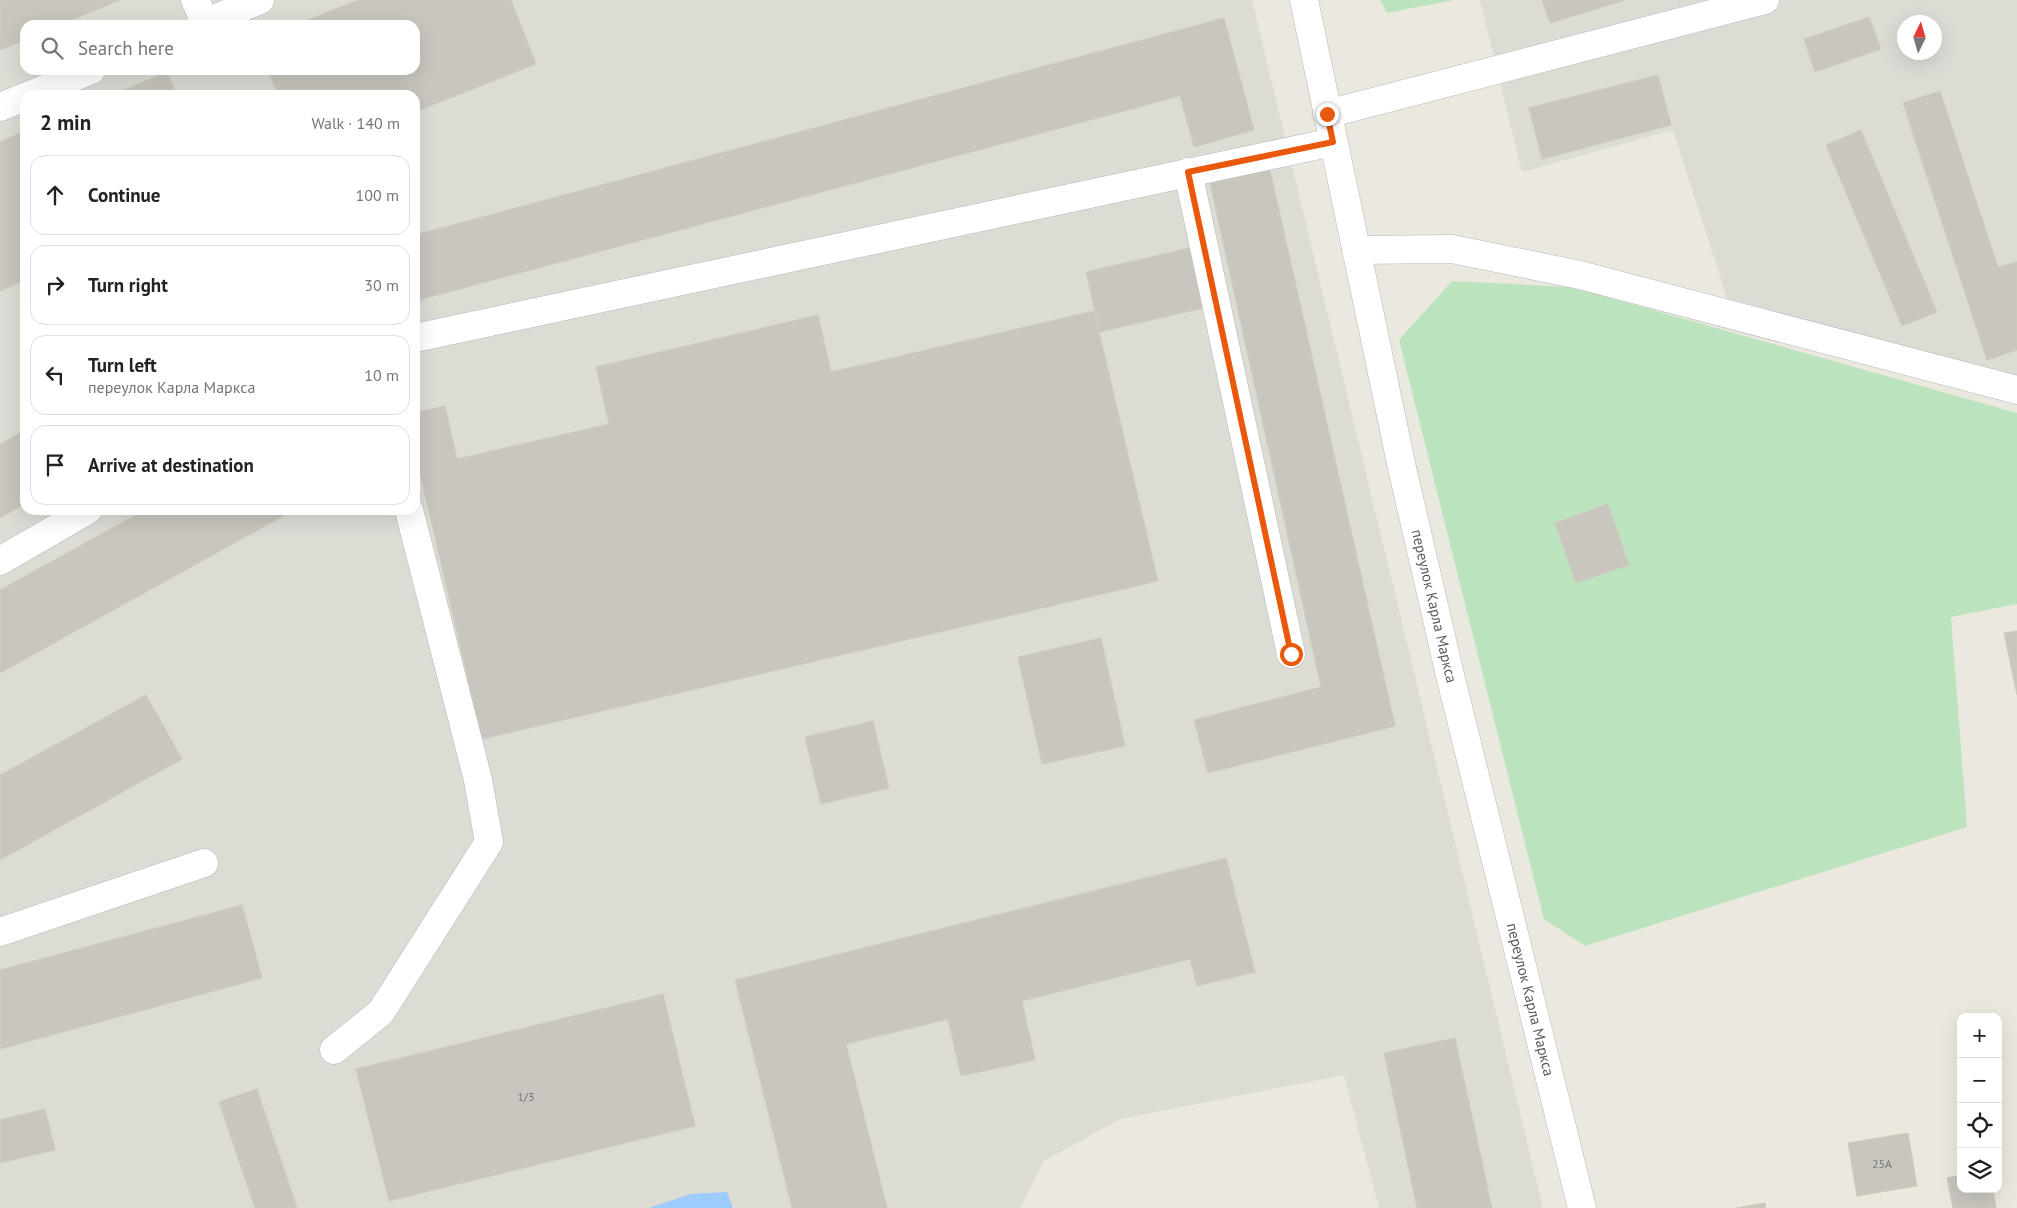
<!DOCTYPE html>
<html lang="en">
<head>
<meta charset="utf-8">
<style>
  :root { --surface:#fff; --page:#f2f2f2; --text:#222; --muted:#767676; --line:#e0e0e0 }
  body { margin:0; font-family:"PT Sans",sans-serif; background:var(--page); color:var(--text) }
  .controls { position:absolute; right:15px; bottom:15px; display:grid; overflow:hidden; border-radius:10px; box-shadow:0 5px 20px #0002 }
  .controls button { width:45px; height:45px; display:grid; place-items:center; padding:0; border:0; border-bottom:1px solid var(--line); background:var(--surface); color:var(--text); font:25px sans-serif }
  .compass { position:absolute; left:1897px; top:15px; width:45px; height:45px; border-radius:50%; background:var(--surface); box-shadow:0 5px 20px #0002; rotate:5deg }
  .stop { position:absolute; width:15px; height:15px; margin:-11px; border:4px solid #ea580c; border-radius:50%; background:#fff }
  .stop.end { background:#ea580c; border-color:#fff; box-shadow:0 1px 5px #0008 }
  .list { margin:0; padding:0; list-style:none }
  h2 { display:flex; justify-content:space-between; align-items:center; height:65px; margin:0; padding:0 20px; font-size:21px }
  h2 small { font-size:16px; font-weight:400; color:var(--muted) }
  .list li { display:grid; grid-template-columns:32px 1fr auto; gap:15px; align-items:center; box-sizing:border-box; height:80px; margin:0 10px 10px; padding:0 10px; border:1px solid var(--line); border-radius:15px }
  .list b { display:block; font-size:19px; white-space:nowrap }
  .list p { margin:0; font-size:16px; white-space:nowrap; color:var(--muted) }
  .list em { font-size:16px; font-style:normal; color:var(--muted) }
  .icon { flex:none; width:28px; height:28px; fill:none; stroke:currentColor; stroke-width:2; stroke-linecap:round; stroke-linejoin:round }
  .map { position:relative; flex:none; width:2017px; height:1208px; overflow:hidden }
  .search { position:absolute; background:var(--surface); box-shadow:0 5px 20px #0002; left:20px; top:20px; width:400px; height:55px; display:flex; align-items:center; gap:12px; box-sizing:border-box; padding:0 18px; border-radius:15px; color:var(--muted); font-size:19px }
  .panel { position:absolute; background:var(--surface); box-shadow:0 5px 20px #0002; left:20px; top:90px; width:400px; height:425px; border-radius:15px }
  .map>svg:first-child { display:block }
  .industrial { fill:#dcdbd4; fill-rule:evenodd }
  .green { fill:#bbe3be }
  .water { fill:#9ccbfe }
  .building { fill:#c8c6be; stroke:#cfcbbd }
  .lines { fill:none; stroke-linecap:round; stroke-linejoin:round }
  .minor-casing { stroke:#b5b7bc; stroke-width:29 }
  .minor { stroke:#fff; stroke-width:28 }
  .route { stroke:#ea580c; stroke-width:6 }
  .labels { text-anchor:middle; stroke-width:4; stroke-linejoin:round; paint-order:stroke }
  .number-label { font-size:12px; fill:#747678 }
  .street-label { font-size:15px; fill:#585b60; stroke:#fff }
</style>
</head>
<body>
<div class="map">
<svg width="2017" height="1208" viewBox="0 0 2017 1208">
  <rect width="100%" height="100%" fill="#ebe9df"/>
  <g class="industrial">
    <path d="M0,0H1252L1543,1208H1379L1344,1075L1120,1119L1044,1161L1020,1208H0ZM25,25H415V70H25ZM25,95H415V510H25Z"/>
    <path d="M1480,0H2017V382L1727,298L1673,130L1522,172ZM1904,22H1934V52H1904Z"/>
  </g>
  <g class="green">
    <path d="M1380,0H1454L1387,13Z"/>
    <path d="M1452,281L1571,287L2017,413V604L1951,617L1967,827L1585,946L1544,919L1399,340Z"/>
  </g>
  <path class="water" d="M727,1192L733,1208H649L691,1194Z"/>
  <g class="building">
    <path d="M0,0H120L60,25H25V40L0,50Z"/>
    <path d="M358,0H511L536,64L415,112V95H278L268,70H415V25H295Z"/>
    <path d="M1542,0H1625L1550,23Z"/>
    <path d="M1869,17L1881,49L1815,72L1804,39Z"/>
    <path d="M1224,18L1254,130L1194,147L1180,96L415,301V235Z"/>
    <path d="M167,72L177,95H112Z"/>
    <path d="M1658,75L1671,125L1542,159L1529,108Z"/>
    <path d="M1940,91L1998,267L2017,262V350L1987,360L1903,103Z"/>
    <path d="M1861,130L1937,312L1902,326L1826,145Z"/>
    <path d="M25,131V280L0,291V142Z"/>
    <path d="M1270,170L1395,726L1208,773L1194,720L1321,687L1210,183Z"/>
    <path d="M1189,248L1203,308L1100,332L1086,272Z"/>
    <path d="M1094,311L1158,581L482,739L415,452V413L445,406L457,459L609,424L596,367L818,315L831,372Z"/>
    <path d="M25,430V504L0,518V444Z"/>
    <path d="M1608,504L1629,565L1576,583L1555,523Z"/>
    <path d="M145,510H294L0,673V590Z"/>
    <path d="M2017,631V695L2004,633Z"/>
    <path d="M1101,638L1125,746L1042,764L1018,657Z"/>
    <path d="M146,695L182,759L0,860V775Z"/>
    <path d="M873,721L889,788L821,804L805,737Z"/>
    <path d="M1226,858L1255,972L1197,986L1190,959L1022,1001L1035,1060L961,1076L948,1019L846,1044L887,1208H792L735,980Z"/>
    <path d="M242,905L262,978L0,1049V970Z"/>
    <path d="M663,994L695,1126L389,1201L356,1069Z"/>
    <path d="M1455,1038L1492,1208H1417L1384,1053Z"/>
    <path d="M257,1089L297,1208H255L219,1102Z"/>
    <path d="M45,1109L55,1150L0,1163V1120Z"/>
    <path d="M1908,1133L1917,1186L1857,1196L1848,1143Z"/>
    <path d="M1961,1175V1189H1993L1996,1208H1953L1947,1178Z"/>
    <path d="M1765,1203L1766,1208H1736Z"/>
  </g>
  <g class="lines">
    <g class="minor-casing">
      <g id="minor">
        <path d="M195,0L206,23"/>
        <path id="s1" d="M1304,0L1402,468L1450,675L1582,1208"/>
        <path d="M200,25L260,0"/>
        <path d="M30,95L91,70"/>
        <path d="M0,107L25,97"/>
        <path d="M1327,114L1765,0"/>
        <path d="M1188,172L1291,654"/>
        <path d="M1356,250L1452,249L1580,275L2017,390"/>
        <path d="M415,338L1333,142"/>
        <path d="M0,561L88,510"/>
        <path d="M0,932L204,863"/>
        <path d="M334,1050L381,1012L489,842L478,780L409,510"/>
      </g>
    </g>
    <use href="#minor" class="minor"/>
  </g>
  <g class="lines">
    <path class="route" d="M1291,654L1188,172L1333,142L1327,114"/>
  </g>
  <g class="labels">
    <g class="number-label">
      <text x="526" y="1101">1/3</text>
      <text x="1882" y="1168">25А</text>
    </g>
    <g class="street-label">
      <text dy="5" stroke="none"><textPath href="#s1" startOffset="620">переулок Карла Маркса</textPath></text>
      <text dy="5" stroke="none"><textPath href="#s1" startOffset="1025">переулок Карла Маркса</textPath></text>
    </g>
  </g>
</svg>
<div class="controls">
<button>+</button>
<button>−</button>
<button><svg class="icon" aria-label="locate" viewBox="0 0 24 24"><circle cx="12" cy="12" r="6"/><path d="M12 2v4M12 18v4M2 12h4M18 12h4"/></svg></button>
<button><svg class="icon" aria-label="layers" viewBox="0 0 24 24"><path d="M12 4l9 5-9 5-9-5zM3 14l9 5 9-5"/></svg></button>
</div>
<svg class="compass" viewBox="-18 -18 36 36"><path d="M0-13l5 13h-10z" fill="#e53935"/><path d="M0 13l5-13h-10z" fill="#767676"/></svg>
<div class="stop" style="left:1291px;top:654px"></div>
<div class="stop end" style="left:1327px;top:114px"></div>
<div class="search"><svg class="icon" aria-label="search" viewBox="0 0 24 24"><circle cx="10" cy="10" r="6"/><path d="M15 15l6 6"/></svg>Search here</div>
<section class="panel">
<h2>2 min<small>Walk · 140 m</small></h2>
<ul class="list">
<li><svg class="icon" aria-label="ahead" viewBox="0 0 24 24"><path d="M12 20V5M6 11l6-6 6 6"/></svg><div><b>Continue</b></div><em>100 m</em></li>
<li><svg class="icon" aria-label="right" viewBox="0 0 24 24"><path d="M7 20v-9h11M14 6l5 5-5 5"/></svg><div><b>Turn right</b></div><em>30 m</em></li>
<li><svg class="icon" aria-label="left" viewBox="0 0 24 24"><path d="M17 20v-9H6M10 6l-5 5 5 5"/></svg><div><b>Turn left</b><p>переулок Карла Маркса</p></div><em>10 m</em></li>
<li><svg class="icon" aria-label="arrive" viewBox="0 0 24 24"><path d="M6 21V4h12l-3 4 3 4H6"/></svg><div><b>Arrive at destination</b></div></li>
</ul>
</section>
</div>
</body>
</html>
